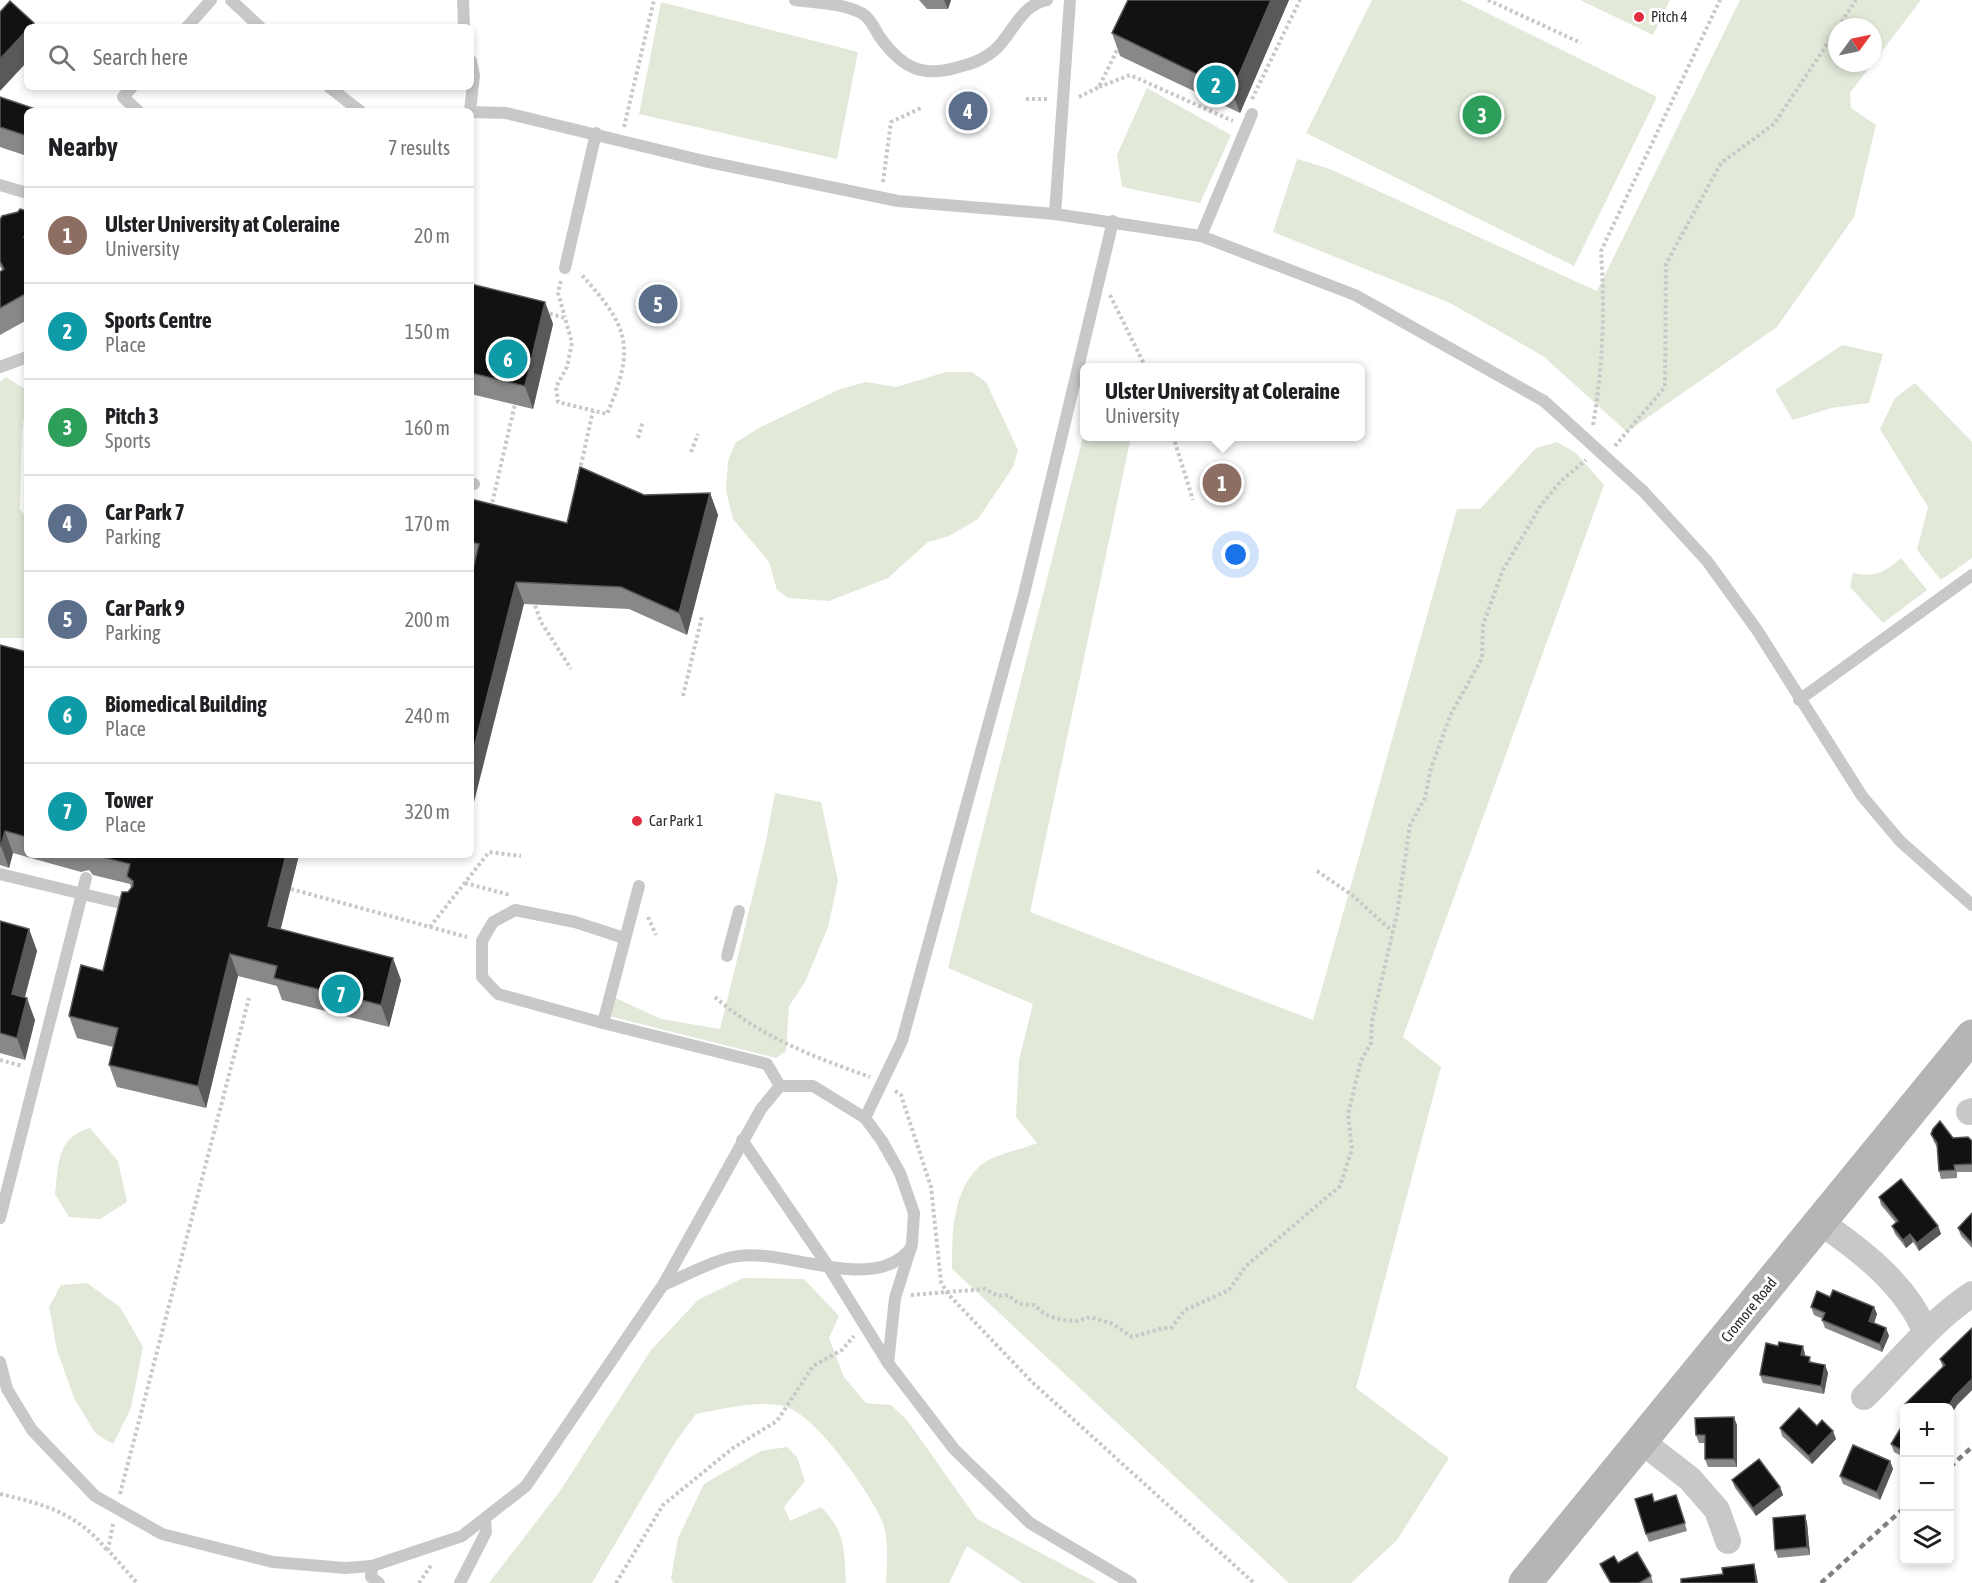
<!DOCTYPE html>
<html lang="en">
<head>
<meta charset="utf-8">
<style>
  :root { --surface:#fff; --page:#f6f6f6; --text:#202124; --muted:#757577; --line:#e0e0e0; --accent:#ea580c }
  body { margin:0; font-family:"Asap Condensed",sans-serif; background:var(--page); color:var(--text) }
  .controls { position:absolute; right:18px; bottom:18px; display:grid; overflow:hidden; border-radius:9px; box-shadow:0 3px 9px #0003 }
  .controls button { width:54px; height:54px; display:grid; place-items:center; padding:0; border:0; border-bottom:2px solid var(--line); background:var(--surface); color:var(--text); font:30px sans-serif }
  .compass { position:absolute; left:1828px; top:18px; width:54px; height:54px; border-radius:50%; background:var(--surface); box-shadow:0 3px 9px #0003; rotate:57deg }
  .you { position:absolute; left:1236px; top:555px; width:21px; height:21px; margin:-15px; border:4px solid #fff; border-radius:50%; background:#1a73e8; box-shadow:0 0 0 9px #1a73e833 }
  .badge { display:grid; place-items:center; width:39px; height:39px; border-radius:50%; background:var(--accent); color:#fff; font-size:20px; font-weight:700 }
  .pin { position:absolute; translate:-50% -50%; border:3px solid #fff; box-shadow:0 2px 6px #0006 }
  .popup { position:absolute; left:1080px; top:363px; width:285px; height:78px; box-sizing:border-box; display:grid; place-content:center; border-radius:9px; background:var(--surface); filter:drop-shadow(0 2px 4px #0005); font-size:20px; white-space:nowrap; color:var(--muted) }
  .popup b { font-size:22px; color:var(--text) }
  .popup::after { content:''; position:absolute; left:50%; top:100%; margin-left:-12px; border:12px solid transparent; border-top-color:var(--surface) }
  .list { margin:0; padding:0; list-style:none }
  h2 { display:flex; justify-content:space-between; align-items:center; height:78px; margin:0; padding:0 24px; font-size:26px }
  h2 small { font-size:20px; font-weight:400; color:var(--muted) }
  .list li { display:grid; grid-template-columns:39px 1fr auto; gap:18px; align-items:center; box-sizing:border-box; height:96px; padding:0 24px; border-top:2px solid var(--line) }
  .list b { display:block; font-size:22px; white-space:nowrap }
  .list p { margin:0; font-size:20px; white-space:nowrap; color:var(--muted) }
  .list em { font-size:20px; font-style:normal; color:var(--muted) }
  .icon { flex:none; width:33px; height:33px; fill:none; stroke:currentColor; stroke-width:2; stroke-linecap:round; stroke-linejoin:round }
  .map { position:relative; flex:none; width:1972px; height:1583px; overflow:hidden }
  .search { position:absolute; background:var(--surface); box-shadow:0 3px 9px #0003; left:24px; top:24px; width:450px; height:66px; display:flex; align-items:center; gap:15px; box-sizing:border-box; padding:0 21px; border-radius:9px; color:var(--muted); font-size:22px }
  .panel { position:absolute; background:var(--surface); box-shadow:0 3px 9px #0003; left:24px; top:108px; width:450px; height:750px; border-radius:9px }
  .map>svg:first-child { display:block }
  .green { fill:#e2e9d9; fill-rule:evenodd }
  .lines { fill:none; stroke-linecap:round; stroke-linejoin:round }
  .path { stroke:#c8c8c8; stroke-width:4; stroke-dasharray:3 3; stroke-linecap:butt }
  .lane { stroke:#c8c8c8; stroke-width:12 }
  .street { stroke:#c8c8c8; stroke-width:26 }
  .secondary { stroke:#b5b5b5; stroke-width:33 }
  .rail { stroke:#808080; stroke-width:4.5; stroke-dasharray:6 4.5; stroke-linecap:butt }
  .wall { fill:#888 }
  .shaded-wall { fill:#595959 }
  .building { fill:#121212; stroke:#595959; stroke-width:1.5 }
  .poi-dot { fill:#e12f42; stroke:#fff; stroke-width:2 }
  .labels { text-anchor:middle; stroke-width:6; stroke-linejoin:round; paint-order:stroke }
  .poi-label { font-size:15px; fill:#2b2b2b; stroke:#fff; text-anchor:start }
  .street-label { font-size:15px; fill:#2b2b2b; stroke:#fff }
</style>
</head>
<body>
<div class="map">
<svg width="1972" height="1583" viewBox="0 0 1972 1583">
  <rect width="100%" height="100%" fill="#fff"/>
  <g class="green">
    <path d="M1372,0H1461L1657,97L1574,266L1306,133Z"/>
    <path d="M1580,0H1670L1653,35Z"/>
    <path d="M1740,0H1921L1850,93L1851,108L1876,125L1854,217L1777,327L1627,432L1543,356L1450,303L1273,232L1297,159L1330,169L1597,291ZM1837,27H1873V63H1837Z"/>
    <path d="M661,2L858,52L837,159L639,114Z"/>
    <path d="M1147,88L1231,135L1200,203L1122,187L1117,155Z"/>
    <path d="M1842,345L1883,354L1869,403L1831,408L1793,420L1775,390Z"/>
    <path d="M946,372H972L986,382L1018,450L1013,467L978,519L949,536L928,542L888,578L829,601L788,598L777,590L769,562L733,519L726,490L728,461L735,443L759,428L840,389L866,382L896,387Z"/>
    <path d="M6,377L27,390L22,433L20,509L27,518V638H0V382Z"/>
    <path d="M1915,383L1972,442V558L1941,580L1917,550L1928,507L1880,429L1895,398Z"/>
    <path d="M1084,433V436L1131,437L1030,912L1313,1020L1457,509H1480L1536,448L1557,442L1576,453L1604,485L1403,1037L1441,1067L1356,1388L1449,1458L1397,1540L1351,1583H1289L952,1269C952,1234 952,1185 985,1162C999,1153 1021,1150 1037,1143L1016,1117L1019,1060L1033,1004L948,968Z"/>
    <path d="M1901,558L1927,590L1883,623L1850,587L1853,573C1875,578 1885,572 1901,558Z"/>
    <path d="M775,793L821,802L838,881L828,927L805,982L789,1006L786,1051L776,1058L601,1014L605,993L661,1019L720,1029L766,841Z"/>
    <path d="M90,1128L118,1161L127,1202L100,1219L69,1217L55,1194C59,1164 56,1138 90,1128Z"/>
    <path d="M743,1278L804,1279L839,1316L829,1338L844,1377L866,1403L891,1405L907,1420L977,1519L1097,1583H1022L967,1546L949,1583H886C887,1566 889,1540 883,1523C871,1494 817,1417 787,1407C763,1399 721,1409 696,1414L674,1444L592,1583H489L560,1491L651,1350L698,1300Z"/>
    <path d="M87,1283L120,1307L143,1347L131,1408L113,1444L96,1434L74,1398L57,1350L49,1307L61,1285Z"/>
    <path d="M787,1447L797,1457L805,1481L784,1507L790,1521L821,1507C846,1532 844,1550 846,1583H673L671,1578L678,1538L704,1484L761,1451Z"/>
  </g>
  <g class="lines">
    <g class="path">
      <path d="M1488,0L1581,43"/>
      <path d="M1838,27L1856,0"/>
      <path d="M1099,87L1130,75L1233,121"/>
      <path d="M1079,97L1099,87L1119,46"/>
      <path d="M1026,99H1048"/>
      <path d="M1252,99L1300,0"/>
      <path d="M624,127L654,0"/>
      <path d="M883,182L891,122L921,108"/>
      <path d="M561,281L558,293L565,317"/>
      <path d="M1110,295L1146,368"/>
      <path d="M544,312L565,318L572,343L567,367L556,387L558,402L607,414C636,346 629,327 580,273"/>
      <path d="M1593,425C1603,367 1605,309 1601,251L1720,0"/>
      <path d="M1173,436L1193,500"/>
      <path d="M638,438L643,421"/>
      <path d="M1615,446L1665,387L1666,264L1721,163L1774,124L1837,29"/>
      <path d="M691,452L698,434"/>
      <path d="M577,483L593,411"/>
      <path d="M491,508L515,404"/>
      <path d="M533,600L541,622L571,669"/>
      <path d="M683,696L702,616"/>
      <path d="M1317,871L1352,895L1392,931"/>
      <path d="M465,883L510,895"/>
      <path d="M291,889L467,937"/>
      <path d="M648,917L656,935"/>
      <path d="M430,927L489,852L521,856"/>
      <path d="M715,997C760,1037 814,1057 870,1077"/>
      <path d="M0,1060L22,1066"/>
      <path d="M895,1091L901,1095L931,1187L941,1282L948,1294L1032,1382L1254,1583"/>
      <path d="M911,1295L985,1289L998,1296L1008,1295L1019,1304L1034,1305L1046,1315L1062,1320L1077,1321L1090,1317L1113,1324L1132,1337L1163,1328H1171L1185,1310L1229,1290L1246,1266L1340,1186L1352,1149L1348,1114L1361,1061L1371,1043L1372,1021L1397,914L1410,825L1425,798L1431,768L1451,714L1482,658L1483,625L1503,570L1541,505L1561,481L1586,460"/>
      <path d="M0,1494C44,1504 77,1513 107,1550"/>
      <path d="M120,1494L249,998"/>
      <path d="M113,1524L108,1550L137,1583"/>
      <path d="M419,1583L432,1564"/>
      <path d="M616,1583L663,1505L733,1448L777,1421L813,1366L842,1350L854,1336"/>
    </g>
    <g class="lane">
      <path d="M231,0L260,27"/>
      <path d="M463,0L464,27"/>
      <path d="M795,0C817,3 844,3 863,14C870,18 875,29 879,36C902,68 922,79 962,66C970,64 981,60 988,55C1011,41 1018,5 1047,0"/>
      <path d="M187,27L211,0"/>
      <path d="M132,87L123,97L138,111"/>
      <path d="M329,87L360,111"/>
      <path d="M470,111L474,75L471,61"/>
      <path d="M471,112L506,113L704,161L898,201L1055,214L1201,236L1355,295L1544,401L1644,492L1707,561L1757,630L1862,796L1900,841L1972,905"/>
      <path d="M0,185L27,193"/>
      <path d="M1055,214L1070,0"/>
      <path d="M1201,236L1252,114"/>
      <path d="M565,268L596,133"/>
      <path d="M0,367L27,357"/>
      <path d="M471,483L474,484"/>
      <path d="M1799,700L1972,575"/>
      <path d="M0,874L133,906"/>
      <path d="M639,886L603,1023L767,1064L780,1086"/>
      <path d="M727,956L739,911"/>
      <path d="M603,1023L498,994L482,977V941L493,922L515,910L575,922L624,938"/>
      <path d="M865,1118L902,1041L1024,594L1113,221"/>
      <path d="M742,1140L828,1266L888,1363L954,1449L1030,1523L1131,1583"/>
      <path d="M0,1218L86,878"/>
      <path d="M663,1285C685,1276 709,1262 732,1257C783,1245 873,1297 911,1248"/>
      <path d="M0,1362L7,1389L32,1430L95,1496L162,1534L273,1562L345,1568L372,1566L462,1536L526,1486L663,1285L761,1109L780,1086H813L865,1118L882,1141L900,1173L914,1213L912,1244L895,1298L888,1363"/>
      <path d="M372,1566L371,1577L379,1583"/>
      <path d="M460,1583L486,1532L485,1520"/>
    </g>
    <g class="street">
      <path d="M1969,1112L1972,1111"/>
      <path d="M1821,1223C1861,1250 1906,1285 1925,1331"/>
      <path d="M1864,1397C1900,1362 1930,1322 1972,1294"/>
      <path d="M1641,1441L1690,1479L1717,1510L1728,1541"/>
    </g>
    <path class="secondary" d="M1525,1583L1972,1036"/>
    <g class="rail">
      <path d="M1950,1467L1972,1447"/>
      <path d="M1821,1583L1904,1508"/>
    </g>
  </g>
  <g class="wall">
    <path d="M919,0H951L948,9H927Z"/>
    <path d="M1289,0L1240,113L1120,56L1112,33Z"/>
    <path d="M0,97L27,111V156L0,147Z"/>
    <path d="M27,211V320L0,335V272L2,270L0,266V220Z"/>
    <path d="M471,284L545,302L553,324L533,409L471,394Z"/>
    <path d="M710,493L718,515L687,635L629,609L524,604L474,563L471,562V499L567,523L644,495Z"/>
    <path d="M0,645L27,652V855H299L280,929L401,980L389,1027L282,1000L277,986L238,976L206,1108L117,1087L109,1065L113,1047L77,1038L69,1016L103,971L128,892L131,888L130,884L93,875L89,870L81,872L13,853L9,868L0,865Z"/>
    <path d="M0,921L29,929L37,951L24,998L35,1020L25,1060L0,1053Z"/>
    <path d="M1931,1134L1972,1141V1172H1957V1178L1941,1179L1939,1171L1937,1147L1934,1142Z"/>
    <path d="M1879,1197L1938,1226L1941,1234L1919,1251L1913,1242L1906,1248L1895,1234L1892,1226L1896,1223L1881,1205Z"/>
    <path d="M1972,1213V1248L1961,1236L1958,1228Z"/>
    <path d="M1830,1297L1874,1307L1877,1314L1874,1323L1886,1328L1889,1336L1882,1352L1825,1328L1822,1320L1823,1319L1814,1315L1811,1307Z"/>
    <path d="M1972,1328V1390L1957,1405L1950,1417V1407H1906L1905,1404L1943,1368L1940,1359Z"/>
    <path d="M1805,1354V1356L1812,1362L1825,1365L1828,1373L1824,1394L1763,1383L1760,1375Z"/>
    <path d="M1905,1421V1458L1894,1452L1891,1444Z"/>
    <path d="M1737,1425V1467H1708L1705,1459V1443H1699L1696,1435Z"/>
    <path d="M1817,1426L1836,1439L1812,1464L1782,1436L1780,1428Z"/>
    <path d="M1890,1461L1893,1469L1880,1500L1843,1484L1840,1476Z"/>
    <path d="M1732,1480L1780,1487L1783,1495L1756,1516L1735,1488Z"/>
    <path d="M1655,1502L1679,1503L1687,1531L1649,1542L1646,1534Z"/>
    <path d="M1805,1515L1807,1523L1810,1555L1778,1558L1775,1550Z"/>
    <path d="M1618,1563L1651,1576L1653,1583H1610L1603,1571L1600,1564Z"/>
  </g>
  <g class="shaded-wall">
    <path d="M944,0H951L948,9Z"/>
    <path d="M1271,0H1289L1240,113L1232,91Z"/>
    <path d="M27,30V62L0,91V59Z"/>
    <path d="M545,302L553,324L533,409L525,386Z"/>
    <path d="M710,493L718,515L687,635L679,613Z"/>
    <path d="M516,582L524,604L471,814V760Z"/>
    <path d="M5,831L13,853L9,868L1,846Z"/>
    <path d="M286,855H299L276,948L268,926Z"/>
    <path d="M29,929L37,951L20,1016L12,994Z"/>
    <path d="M230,954L238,976L206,1108L198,1086Z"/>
    <path d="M393,958L401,980L389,1027L381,1005Z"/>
    <path d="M27,998L35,1020L25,1060L17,1038Z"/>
    <path d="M1938,1226L1941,1234L1919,1251L1917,1243Z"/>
    <path d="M1910,1234L1913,1242L1906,1248L1903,1240Z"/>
    <path d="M1874,1307L1877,1314L1872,1329L1869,1321Z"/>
    <path d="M1886,1328L1889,1336L1882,1352L1880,1344Z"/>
    <path d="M1803,1346L1805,1354L1804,1363L1801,1355Z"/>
    <path d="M1825,1365L1828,1373L1824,1394L1821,1386Z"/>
    <path d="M1972,1379V1390L1957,1405L1950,1417V1407H1948L1954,1397Z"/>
    <path d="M1734,1417L1737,1425V1467L1734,1459Z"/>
    <path d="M1833,1431L1836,1439L1812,1464L1809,1456Z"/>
    <path d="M1890,1461L1893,1469L1880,1500L1877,1492Z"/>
    <path d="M1780,1487L1783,1495L1756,1516L1753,1508Z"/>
    <path d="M1805,1515L1807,1523L1810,1555L1807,1547Z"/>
    <path d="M1754,1564L1756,1572L1758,1583H1756Z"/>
  </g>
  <g class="building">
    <path d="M1128,0H1271L1232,91L1112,33Z"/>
    <path d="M10,1L34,23L30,27H27V30L0,59V12Z"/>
    <path d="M0,97L41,111H27V136L0,127Z"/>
    <path d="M20,209L27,211V238L24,237L27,243V293L0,308V272L4,269L0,261V220L2,216L18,212Z"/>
    <path d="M471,284L545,302L525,386L471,373Z"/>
    <path d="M580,467L644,495L710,493L679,613L621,587L516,582L471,760V577L479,544L471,542V499L567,523Z"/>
    <path d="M0,645L27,652V837L5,831L1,846L0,845Z"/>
    <path d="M94,855H286L268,926L393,958L381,1005L274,978L277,966L230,954L198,1086L109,1065L118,1028L69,1016L81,965L103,971L122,892H128L133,886V881L127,876L130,864Z"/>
    <path d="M0,921L29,929L12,994L27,998L17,1038L0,1033Z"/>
    <path d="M1940,1121L1953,1138L1968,1137L1972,1141V1164L1954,1165L1955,1170L1939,1171L1937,1143L1931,1134L1933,1129Z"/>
    <path d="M1901,1179L1938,1226L1917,1243L1910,1234L1903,1240L1892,1226L1898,1221L1879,1197Z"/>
    <path d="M1972,1213V1243L1958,1228Z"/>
    <path d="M1833,1290L1874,1307L1869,1321L1886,1328L1880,1344L1822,1320L1825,1313L1811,1307L1817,1291L1830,1297Z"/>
    <path d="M1972,1328V1379L1954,1397L1948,1407H1911L1905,1404L1945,1365L1940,1359Z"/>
    <path d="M1779,1342L1803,1346L1801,1355L1810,1357L1809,1362L1825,1365L1821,1386L1760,1375L1766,1343L1778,1346Z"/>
    <path d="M1799,1408L1817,1426L1822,1420L1833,1431L1809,1456L1780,1428Z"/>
    <path d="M1734,1417V1459H1705V1435H1696L1695,1418Z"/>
    <path d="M1905,1421V1452L1891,1444Z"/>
    <path d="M1853,1445L1890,1461L1877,1492L1840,1476Z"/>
    <path d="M1759,1459L1780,1487L1753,1508L1732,1480Z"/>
    <path d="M1652,1494L1654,1502L1676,1495L1685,1523L1646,1534L1635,1499Z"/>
    <path d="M1805,1515L1807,1547L1775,1550L1773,1518Z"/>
    <path d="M1637,1552L1651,1576L1639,1583H1611L1600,1564L1614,1556L1618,1563Z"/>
    <path d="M1754,1564L1756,1583H1681V1579L1723,1574L1722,1568Z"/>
  </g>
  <g class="poi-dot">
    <circle cx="1639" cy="17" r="6"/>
    <circle cx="637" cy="821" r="6"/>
  </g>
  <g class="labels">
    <g class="poi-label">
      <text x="1651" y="22">Pitch 4</text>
      <text x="649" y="826">Car Park 1</text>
    </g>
    <g class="street-label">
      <text transform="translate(1749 1310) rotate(-51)" y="5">Cromore Road</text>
    </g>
  </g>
</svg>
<div class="controls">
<button>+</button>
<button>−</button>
<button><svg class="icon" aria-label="layers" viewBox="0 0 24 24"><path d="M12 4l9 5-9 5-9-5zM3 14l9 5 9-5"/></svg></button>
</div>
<svg class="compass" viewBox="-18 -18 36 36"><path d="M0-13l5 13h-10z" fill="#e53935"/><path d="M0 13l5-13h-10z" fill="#757577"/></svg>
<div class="you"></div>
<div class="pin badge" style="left:1222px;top:483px;background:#8d6e63">1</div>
<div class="popup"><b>Ulster University at Coleraine</b>University</div>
<div class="pin badge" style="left:1216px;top:85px;background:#0f9aa8">2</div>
<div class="pin badge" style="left:1482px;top:115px;background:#2e9e5b">3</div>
<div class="pin badge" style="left:968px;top:111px;background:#5c6f8a">4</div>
<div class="pin badge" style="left:658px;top:304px;background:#5c6f8a">5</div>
<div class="pin badge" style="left:508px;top:359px;background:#0f9aa8">6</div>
<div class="pin badge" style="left:341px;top:994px;background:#0f9aa8">7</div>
<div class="search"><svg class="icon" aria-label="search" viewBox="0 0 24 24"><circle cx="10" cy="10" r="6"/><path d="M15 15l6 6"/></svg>Search here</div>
<section class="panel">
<h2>Nearby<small>7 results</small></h2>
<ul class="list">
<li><span class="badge" style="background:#8d6e63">1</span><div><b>Ulster University at Coleraine</b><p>University</p></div><em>20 m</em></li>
<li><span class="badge" style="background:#0f9aa8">2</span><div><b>Sports Centre</b><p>Place</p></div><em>150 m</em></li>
<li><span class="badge" style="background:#2e9e5b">3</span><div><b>Pitch 3</b><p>Sports</p></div><em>160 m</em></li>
<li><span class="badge" style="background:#5c6f8a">4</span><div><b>Car Park 7</b><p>Parking</p></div><em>170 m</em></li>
<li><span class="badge" style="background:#5c6f8a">5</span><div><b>Car Park 9</b><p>Parking</p></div><em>200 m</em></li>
<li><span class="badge" style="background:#0f9aa8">6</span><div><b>Biomedical Building</b><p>Place</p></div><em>240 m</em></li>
<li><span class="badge" style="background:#0f9aa8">7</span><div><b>Tower</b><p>Place</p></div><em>320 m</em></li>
</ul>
</section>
</div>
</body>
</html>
